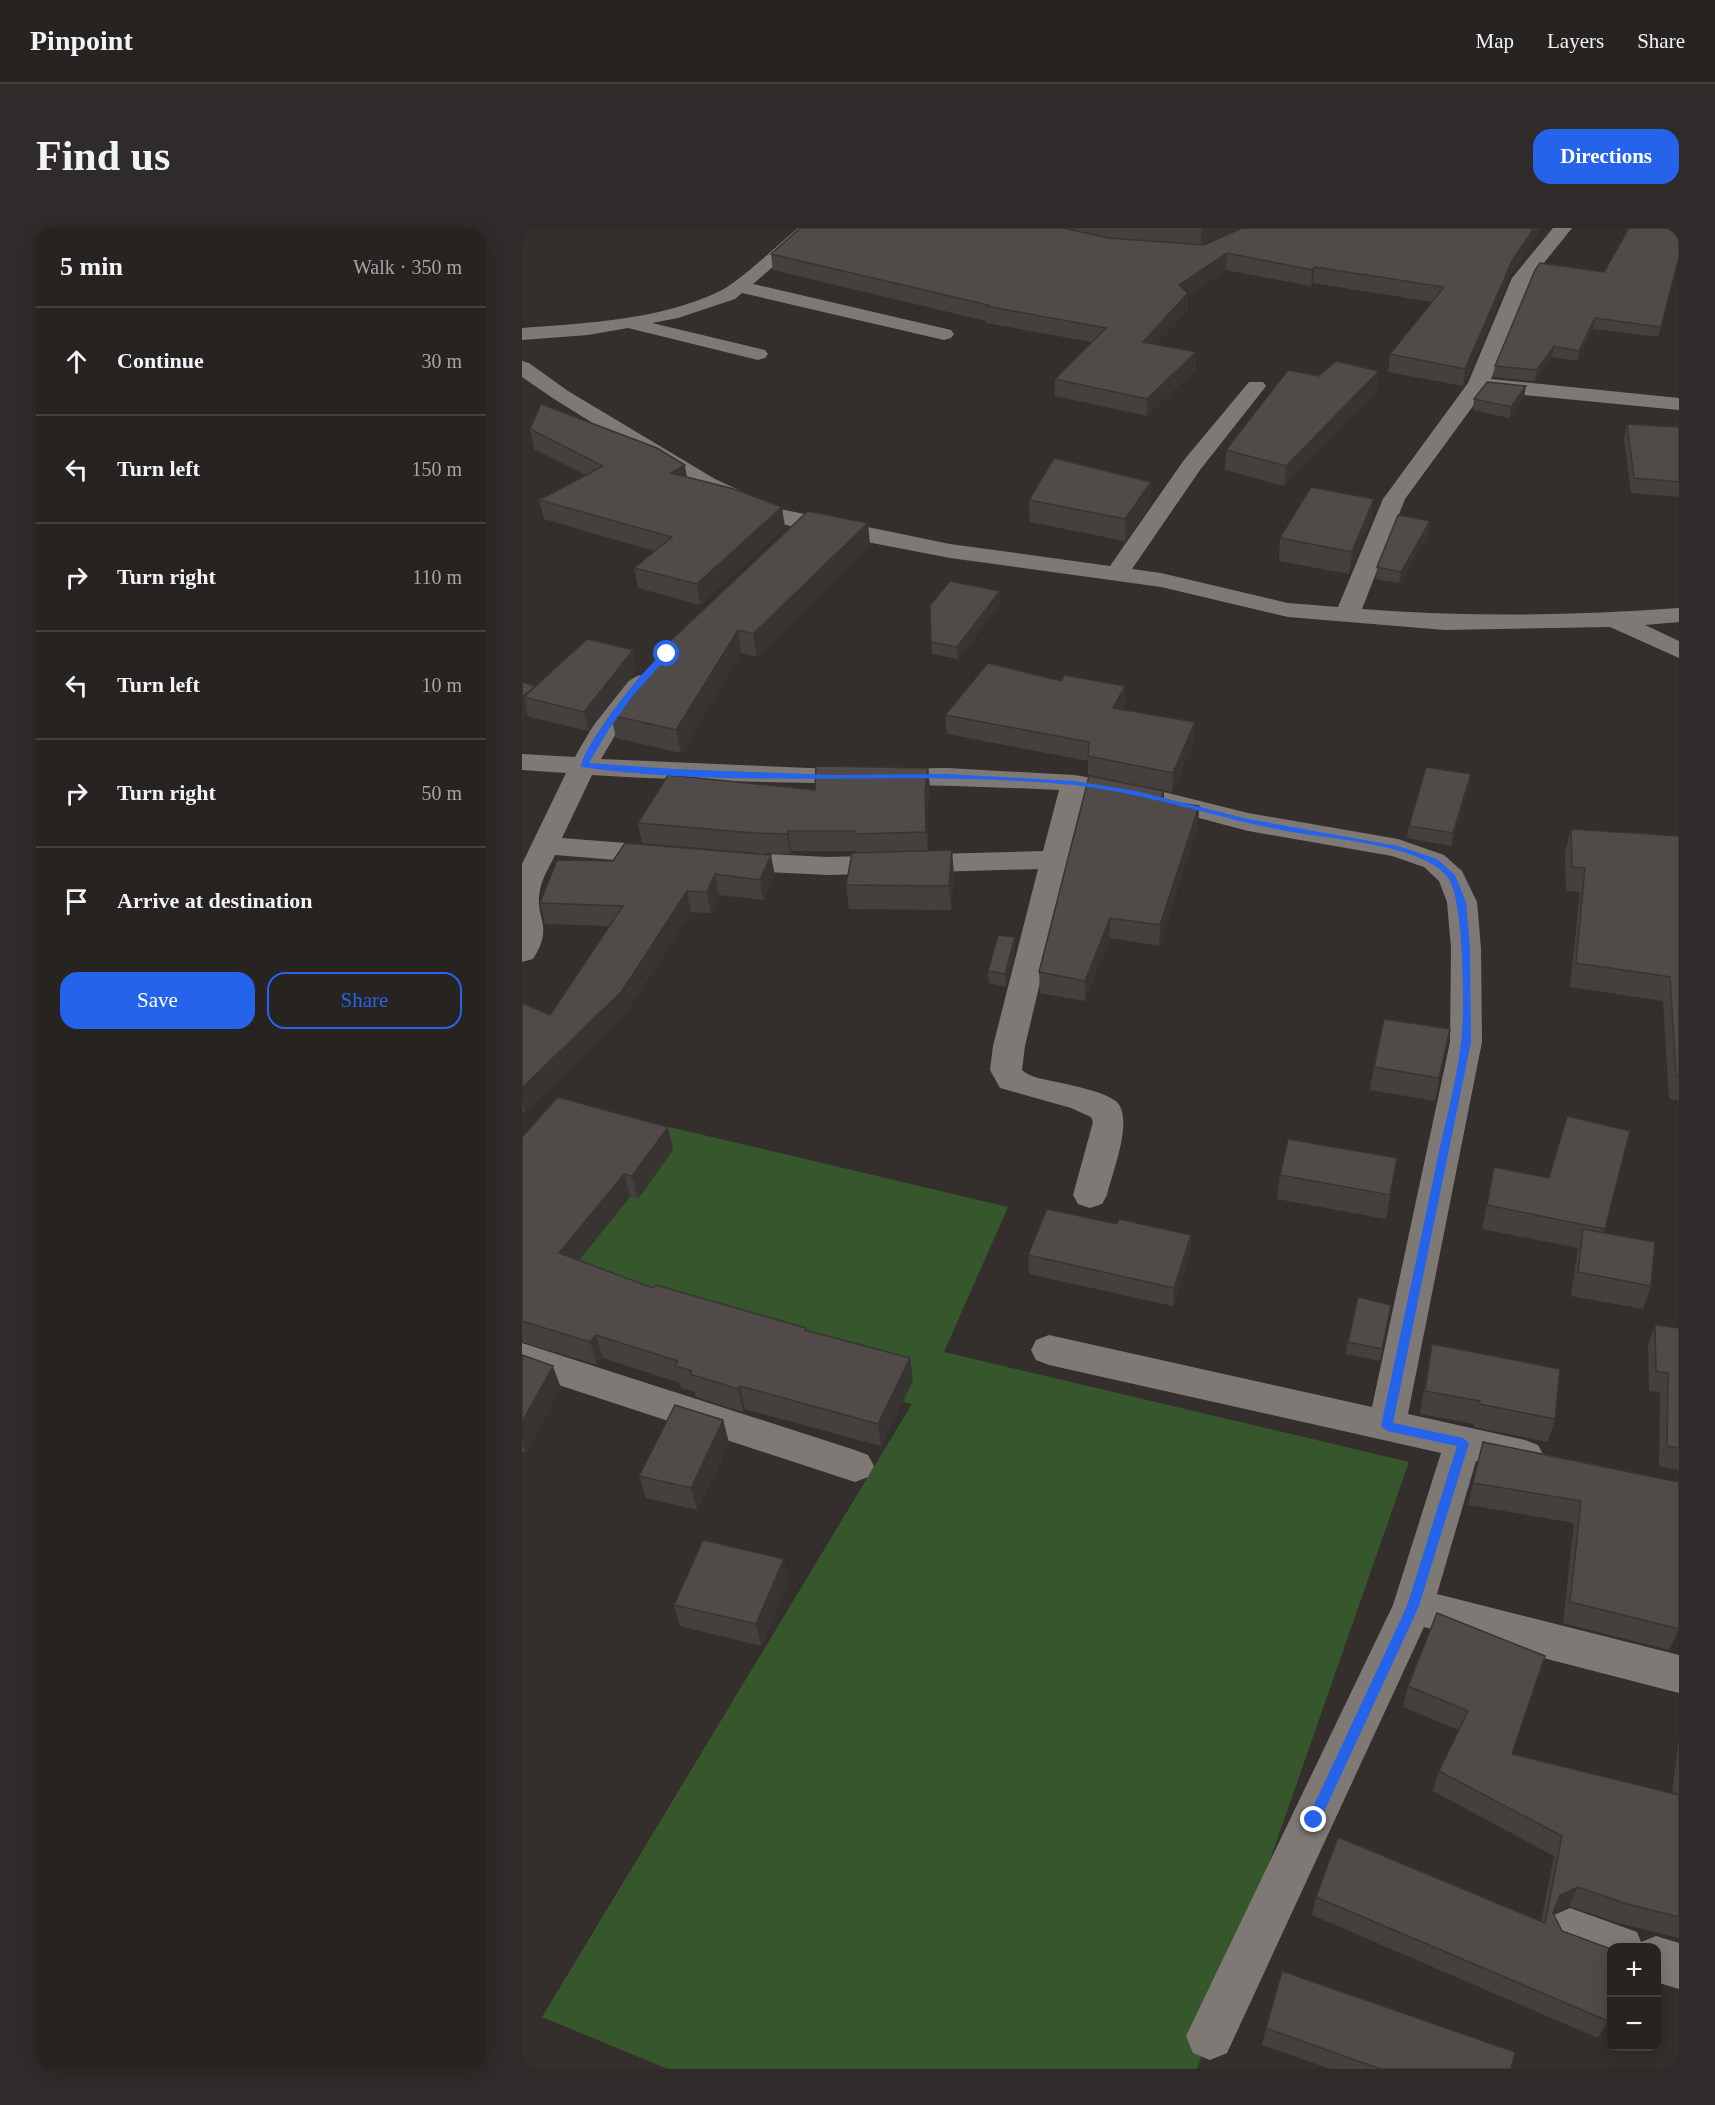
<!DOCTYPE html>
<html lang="en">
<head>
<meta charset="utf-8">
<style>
  :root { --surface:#272321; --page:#2f2b2a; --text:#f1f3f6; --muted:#a4a4a5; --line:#43403f; --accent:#2563eb }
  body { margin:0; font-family:"Times New Roman",serif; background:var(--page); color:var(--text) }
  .controls { position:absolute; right:18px; bottom:18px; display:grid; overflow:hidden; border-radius:12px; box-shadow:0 3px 15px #0003 }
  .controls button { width:54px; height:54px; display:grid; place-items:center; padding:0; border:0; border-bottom:2px solid var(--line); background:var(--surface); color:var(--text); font:30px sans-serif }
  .stop { position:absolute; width:18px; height:18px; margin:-14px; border:4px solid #2563eb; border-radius:50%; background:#fff }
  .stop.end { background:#2563eb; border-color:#fff; box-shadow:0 2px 6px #0008 }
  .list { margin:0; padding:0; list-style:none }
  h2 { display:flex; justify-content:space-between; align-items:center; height:78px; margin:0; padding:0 24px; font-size:26px }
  h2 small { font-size:20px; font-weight:400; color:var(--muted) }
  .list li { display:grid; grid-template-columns:39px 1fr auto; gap:18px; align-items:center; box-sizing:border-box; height:108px; padding:0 24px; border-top:2px solid var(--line) }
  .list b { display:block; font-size:22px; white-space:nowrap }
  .list em { font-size:20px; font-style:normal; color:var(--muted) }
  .actions { display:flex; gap:12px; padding:18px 24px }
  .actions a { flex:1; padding:14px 0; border:2px solid var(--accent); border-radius:18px; text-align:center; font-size:21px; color:var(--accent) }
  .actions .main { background:var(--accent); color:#fff }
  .icon { flex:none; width:33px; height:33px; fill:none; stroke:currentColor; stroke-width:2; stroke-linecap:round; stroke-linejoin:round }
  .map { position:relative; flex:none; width:1157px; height:1841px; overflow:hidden; border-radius:18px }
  header { display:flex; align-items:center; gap:36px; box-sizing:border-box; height:84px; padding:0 30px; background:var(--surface); border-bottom:2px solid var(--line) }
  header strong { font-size:28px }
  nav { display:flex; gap:33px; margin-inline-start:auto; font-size:21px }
  .intro { display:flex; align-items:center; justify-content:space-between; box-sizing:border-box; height:144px; padding:0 36px }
  h1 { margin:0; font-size:42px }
  .button { padding:15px 27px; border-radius:18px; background:var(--accent); color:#fff; font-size:21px; font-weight:700 }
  main { display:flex; gap:36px; padding:0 36px }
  aside { flex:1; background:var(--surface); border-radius:18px; box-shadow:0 3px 15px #0003 }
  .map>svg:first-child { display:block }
  .green { fill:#36572c }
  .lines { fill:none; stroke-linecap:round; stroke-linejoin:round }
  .minor { fill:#7e7975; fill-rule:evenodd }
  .wall { fill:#45403e }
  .shaded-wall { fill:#383432 }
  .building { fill:#504b48; stroke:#383432; stroke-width:1.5 }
  .route { fill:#2563eb }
</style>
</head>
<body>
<header>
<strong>Pinpoint</strong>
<nav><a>Map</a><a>Layers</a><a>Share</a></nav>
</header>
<div class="intro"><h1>Find us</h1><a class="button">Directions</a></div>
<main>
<aside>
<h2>5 min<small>Walk · 350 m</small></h2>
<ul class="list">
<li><svg class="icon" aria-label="ahead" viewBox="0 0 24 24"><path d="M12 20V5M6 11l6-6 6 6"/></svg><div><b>Continue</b></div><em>30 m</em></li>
<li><svg class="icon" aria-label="left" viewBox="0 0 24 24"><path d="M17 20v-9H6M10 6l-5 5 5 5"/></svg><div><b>Turn left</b></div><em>150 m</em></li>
<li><svg class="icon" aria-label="right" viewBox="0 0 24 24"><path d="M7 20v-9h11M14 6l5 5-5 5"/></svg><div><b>Turn right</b></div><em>110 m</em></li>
<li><svg class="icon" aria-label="left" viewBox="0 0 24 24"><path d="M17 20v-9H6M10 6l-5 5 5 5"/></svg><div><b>Turn left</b></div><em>10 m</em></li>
<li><svg class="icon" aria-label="right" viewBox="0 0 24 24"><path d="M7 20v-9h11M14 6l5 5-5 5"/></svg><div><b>Turn right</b></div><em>50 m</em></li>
<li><svg class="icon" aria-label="arrive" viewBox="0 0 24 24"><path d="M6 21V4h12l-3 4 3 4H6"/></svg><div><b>Arrive at destination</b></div></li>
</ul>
<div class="actions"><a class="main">Save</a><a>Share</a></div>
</aside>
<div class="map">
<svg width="1157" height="1841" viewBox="0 0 1157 1841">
  <rect width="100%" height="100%" fill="#342f2c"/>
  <path class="green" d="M139,897L486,979L422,1124L887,1234L675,1841H146L20,1789L390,1176L26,1083Z"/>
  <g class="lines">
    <g class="minor">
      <path d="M276,0H296L231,56L429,102L432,106L429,110L422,112L220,65L213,71L156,90L130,95L243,122L246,126L243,130L236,132L106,100L66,107L0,112V100C65,95 138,92 198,63C217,54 257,16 276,0Z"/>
      <path d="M1031,0H1050L1009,51L969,151L1157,170V182L962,163L883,271L840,381C945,389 1051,388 1157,380V394L1123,397L1157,413V430L1088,399L923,402L766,389L639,359L428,330L283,302L242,291L177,261L32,171L0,149V133L7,135L46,163L193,251L258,281L428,316L588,338L662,232L727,154H741L744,158L741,162L678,242L610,341L639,345L766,375L816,379L861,271L946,155L990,50Z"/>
      <path d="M118,447L127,450L131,455L98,499L79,531L311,541L425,540L552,547L614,557L726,585L876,611L922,627L940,643L955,674L959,720L960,814L886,1186L1003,1212L1016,1217L1022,1228L1016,1239L1003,1244L954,1233L915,1366L1157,1427V1465L902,1399L705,1825L688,1832L671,1825L664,1808L871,1377L919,1225L527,1137L514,1132L509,1122L514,1112L527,1107L850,1179L928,814L929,720L925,674L917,653L902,639L870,628L726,603L613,573L563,565L503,818L500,842C508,850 523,851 534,854C549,857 584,864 595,874C612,892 590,945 585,967L580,976L568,980L556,976L551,967L571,894L569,889L549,880L478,860L468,842L471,818L516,641L306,647L205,642L195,639L191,633L195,627L205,624L306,629L521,623L537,562C381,554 226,557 70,547L40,610L142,618L152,621L156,627L152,633L142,636L33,627C28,638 20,650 18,662C12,692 33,696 11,731L0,734V636L44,545L0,542V526L53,529C65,508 95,453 118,447Z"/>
      <path d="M0,1115L333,1222L346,1227L352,1238L346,1249L333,1254L0,1145Z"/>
      <path d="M1048,1680L1115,1704L1119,1714L1134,1708L1157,1715V1761L1134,1754V1720H1090V1740L1032,1719L1025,1703L1032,1687Z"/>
    </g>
  </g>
  <g class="wall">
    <path d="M278,0H715L679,17L988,49L941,158L866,144L868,126L910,74L791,55L789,58L704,42L666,68V82L634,116L674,141L625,188L533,168V151L570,114L464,95V93L251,42L249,26Z"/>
    <path d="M1157,31L1136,109L1071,101L1055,133L1030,129L1013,153L971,149L973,138L1082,44Z"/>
    <path d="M855,163L762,258L703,242L704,222Z"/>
    <path d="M1002,169L987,190L951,182L952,171Z"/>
    <path d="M1105,196L1157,199V269L1109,265L1102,211Z"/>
    <path d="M8,201L165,249L263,299L178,377L116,360L112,340L133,323L22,291L17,272L64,247L12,221Z"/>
    <path d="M507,272L629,276L603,313L508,294Z"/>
    <path d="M849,293L827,346L757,333L758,310Z"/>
    <path d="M908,293L907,305L877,355L854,351L855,339Z"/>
    <path d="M348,317L235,429L219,425L159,525L94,510L89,487L145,416Z"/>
    <path d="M479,374L436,431L410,426L409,414Z"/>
    <path d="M115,442L67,503L7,489L6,487L0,492V454L13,458Z"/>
    <path d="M603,477L600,482L673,513L650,564L566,547V533L425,506L423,487Z"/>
    <path d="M406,540L408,560L405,582L406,623L432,646L429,682L327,681L324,657L336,623H269L268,626L235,625L120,615L116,595Z"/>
    <path d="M949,546L947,558L929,618L885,610L887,598Z"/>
    <path d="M642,573L677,578L676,598L637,718L588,710L563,773L518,765L517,744Z"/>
    <path d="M1049,601L1157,608V872L1147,871L1141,773L1048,759L1058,664L1044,663L1043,625Z"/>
    <path d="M35,632L253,648L241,672L197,667L189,685L169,684L105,784L3,884L0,883V775L28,787L88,698L23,696L18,675Z"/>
    <path d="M493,709V721L484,759L467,755L466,743Z"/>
    <path d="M928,801L913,873L848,862L852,839Z"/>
    <path d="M146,899L151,922L116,971L108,969L57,1033L131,1060L284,1100V1103L391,1153L359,1218L223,1181L221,1184L174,1169L173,1164L159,1160L158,1155L81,1130L75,1137L0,1114V909Z"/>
    <path d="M1108,903L1082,1005L1129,1058L1121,1081L1049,1068L1056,1020L960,1001L972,939L1027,950Z"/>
    <path d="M875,930L864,991L755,971L758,947Z"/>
    <path d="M595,996L669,1007L668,1026L651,1078L507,1046L506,1027Z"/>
    <path d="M867,1089L858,1133L824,1126L826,1114Z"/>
    <path d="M1133,1097L1157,1100V1242L1137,1238L1138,1165L1127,1163L1126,1117Z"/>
    <path d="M910,1116L1033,1191L1026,1214L952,1199V1196L898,1186Z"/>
    <path d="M0,1127L39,1160L4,1225L0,1224Z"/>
    <path d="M201,1192L207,1215L175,1282L124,1270L117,1248Z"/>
    <path d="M961,1214L1157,1254V1401L1147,1422L1041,1395L1052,1295L946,1277Z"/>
    <path d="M267,1353L239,1418L158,1398L152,1377Z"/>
    <path d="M915,1385L990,1526L1150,1565L1157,1509V1710L1096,1695L1047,1678L1031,1686L1086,1793L1076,1810L790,1687L794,1669L1019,1694L1032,1628L911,1563L917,1543L937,1502L881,1479L886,1458Z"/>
    <path d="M744,1800L989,1841H808L740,1817Z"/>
  </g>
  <g class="shaded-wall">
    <path d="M680,0H715L679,17V1Z"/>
    <path d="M1012,0H1019L988,49L941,158L943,141L990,33Z"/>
    <path d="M705,25L704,42L666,68V82L621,131V114L657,57Z"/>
    <path d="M793,39L791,55L789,58L790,42Z"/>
    <path d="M1073,90L1071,101L1055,133L1057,123Z"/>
    <path d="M1032,118L1030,129L1013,153L1015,142Z"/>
    <path d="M674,124V141L625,188V171Z"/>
    <path d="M857,143L855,163L762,258L764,238Z"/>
    <path d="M1004,158L1002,169L987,190L989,179Z"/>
    <path d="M163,237L166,256L149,245Z"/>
    <path d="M629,254V276L603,313V291Z"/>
    <path d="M852,271L849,293L827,346L830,324Z"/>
    <path d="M260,279L263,299L178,377L175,356Z"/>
    <path d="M908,293L907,305L877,355L879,344Z"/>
    <path d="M346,295L348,317L235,429L231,406Z"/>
    <path d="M478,363L479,374L436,431L435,419Z"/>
    <path d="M216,402L219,425L159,525L154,502Z"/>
    <path d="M111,422L115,442L67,503L62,484Z"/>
    <path d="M13,458L2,469L6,487L0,492V469Z"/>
    <path d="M603,458V477L591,499V480Z"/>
    <path d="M673,494V513L650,564L651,545Z"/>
    <path d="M406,540L408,560L405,582L406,624L404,604L403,562Z"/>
    <path d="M949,546L947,558L929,618L931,605Z"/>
    <path d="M642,563V583L638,572Z"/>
    <path d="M677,578L676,598L637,718L638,697Z"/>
    <path d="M266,603L269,623L268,626L265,606Z"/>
    <path d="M430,622L432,646L429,682L427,658Z"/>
    <path d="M249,627L253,648L241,672L238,652Z"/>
    <path d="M193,646L197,667L189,685L185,664Z"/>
    <path d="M165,663L169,684L105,784L3,884L0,875V860Z"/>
    <path d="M588,690V710L563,773V753Z"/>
    <path d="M493,709V721L484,759L483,746Z"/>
    <path d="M928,801L913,873L917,850Z"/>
    <path d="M146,899L151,922L116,971L110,948Z"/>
    <path d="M102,946L108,969L44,1048L37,1025Z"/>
    <path d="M669,1007L668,1026L651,1078L652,1060Z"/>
    <path d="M74,1107L81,1130L75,1137L68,1114Z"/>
    <path d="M388,1130L391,1153L359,1218L356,1196Z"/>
    <path d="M31,1138L39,1160L4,1225L0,1215V1194Z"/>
    <path d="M218,1158L223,1181L221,1184L216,1161Z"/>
    <path d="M201,1192L207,1215L175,1282L169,1260Z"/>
    <path d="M262,1331L267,1353L239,1418L234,1396Z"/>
    <path d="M1056,1659L1047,1678L1030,1686L1038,1667Z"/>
  </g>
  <g class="building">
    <path d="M278,0H541L587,10L682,17L720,0H1012L990,33L943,141L868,126L922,59L793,39L790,42L705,25L657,57L666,65L621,114L674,124L625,171L533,151L584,100L464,78L466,77L249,26Z"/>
    <path d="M1107,0H1157V29L1139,99L1073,90L1057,123L1032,118L1015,142L973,138L1013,42L1018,35L1082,44Z"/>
    <path d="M814,133L857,143L764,238L704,222L766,142L797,148Z"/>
    <path d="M965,154L1004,158L989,179L952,171Z"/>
    <path d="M19,176L135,220L163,237L149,245L212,261L260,279L175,356L112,340L150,309L17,272L81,238L8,201Z"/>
    <path d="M1105,196L1157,199V254L1112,250Z"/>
    <path d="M532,230L629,254L603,291L507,272Z"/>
    <path d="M789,259L852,271L830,324L758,310Z"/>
    <path d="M286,283L346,295L231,406L216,402L154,502L89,487L145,416Z"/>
    <path d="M876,287L908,293L879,344L855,339Z"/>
    <path d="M428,353L478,363L435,419L409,414L408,377Z"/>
    <path d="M65,411L111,422L62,484L2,469Z"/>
    <path d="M466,435L539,453L542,447L603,458L591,480L673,494L651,545L566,528L567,514L423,487Z"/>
    <path d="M0,454L13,458L0,469Z"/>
    <path d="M294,538L406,540L403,562L404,604L334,606V603H266L265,606L232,605L116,595L146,547L293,562Z"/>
    <path d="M904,539L949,546L931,605L887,598Z"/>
    <path d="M567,548L642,563L638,572L677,578L638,697L588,690L563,753L517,744Z"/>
    <path d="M1049,601L1157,608V848L1154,847L1148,749L1054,735L1063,640L1050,639Z"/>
    <path d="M103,615L249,627L238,652L193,646L185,664L165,663L100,763L0,860V775L28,787L101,678L18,675L35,632L91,633Z"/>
    <path d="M430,622L427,658L324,657L330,625Z"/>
    <path d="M476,707L493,709L483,746L466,743Z"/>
    <path d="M862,791L928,801L917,850L852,839Z"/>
    <path d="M36,869L146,899L110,948L102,946L37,1025L131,1060L134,1057L284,1100L283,1102L388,1130L356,1196L218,1158L216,1161L168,1146L170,1143L153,1138L156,1133L74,1107L68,1114L0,1093V909Z"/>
    <path d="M1045,888L1108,903L1083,1001L965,977L972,939L1027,950Z"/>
    <path d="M766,911L875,930L868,967L758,947Z"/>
    <path d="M525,981L595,996L597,991L669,1007L652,1060L506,1027Z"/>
    <path d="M1061,1001L1133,1014L1129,1058L1056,1044Z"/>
    <path d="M836,1069L869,1077L860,1121L826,1114Z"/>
    <path d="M1133,1097L1157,1100V1220L1145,1218L1146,1145L1134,1143Z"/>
    <path d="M910,1116L1038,1141L1033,1191L957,1176L958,1173L903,1163Z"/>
    <path d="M0,1127L31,1138L0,1194Z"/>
    <path d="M153,1177L201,1192L169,1260L117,1248Z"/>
    <path d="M961,1214L1157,1254V1401L1048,1374L1059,1273L951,1255Z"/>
    <path d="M181,1312L262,1331L234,1396L152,1377Z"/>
    <path d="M915,1385L1023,1428L990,1526L1157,1567V1689L1105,1676L1056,1659L1038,1667L1031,1685L1040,1703L1089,1721V1771L1086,1793L794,1669L816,1609L1023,1695L1040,1608L917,1543L946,1483L886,1458Z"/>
    <path d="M760,1743L993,1824L989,1841H858L744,1800Z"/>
  </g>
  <path class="route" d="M145,423L148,426L109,470L87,501L67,535L152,541L311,547L425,546L552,553L614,563L726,591L876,618L915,631L933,647L944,674L948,720L949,814L871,1195L941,1210L947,1215L897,1378L796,1597H787L785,1592L885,1378L935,1218L865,1203L859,1198C877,1113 895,1028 913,943C921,901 934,858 939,815C943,785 942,675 927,651C905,617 808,611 770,604C697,591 625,565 551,557C388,541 222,562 59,539C60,519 126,433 145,423Z"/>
</svg>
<div class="controls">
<button>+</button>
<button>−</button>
</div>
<div class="stop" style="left:145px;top:426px"></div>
<div class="stop end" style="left:792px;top:1592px"></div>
</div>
</main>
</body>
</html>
